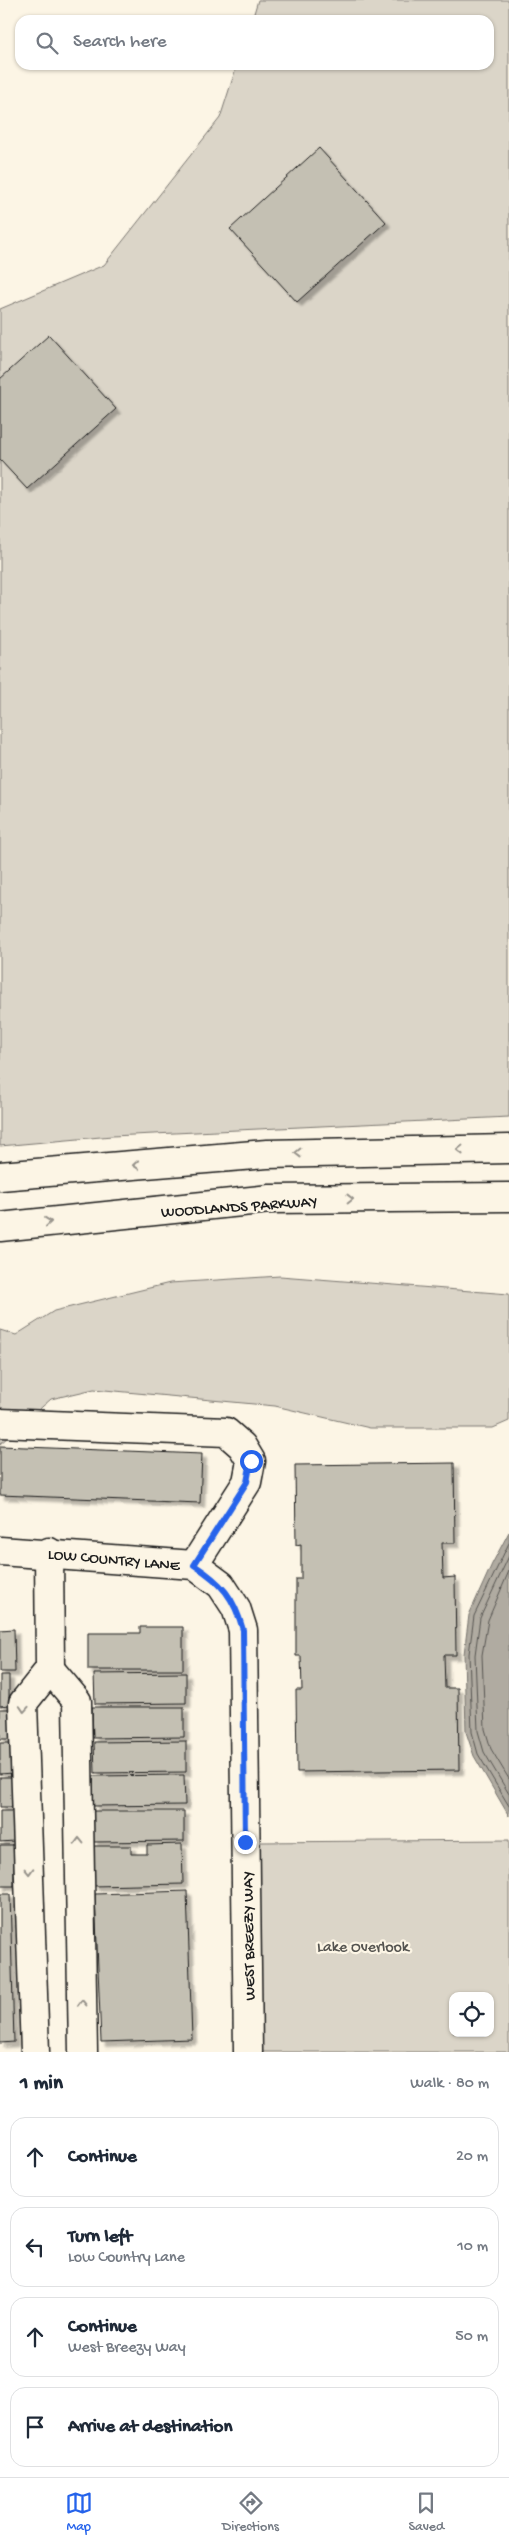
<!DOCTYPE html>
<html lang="en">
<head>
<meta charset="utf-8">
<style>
  :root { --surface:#fff; --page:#f2f2f3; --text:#1f2937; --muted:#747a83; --line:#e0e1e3; --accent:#2563eb }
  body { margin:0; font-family:"Gochi Hand",sans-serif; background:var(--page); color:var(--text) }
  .controls { position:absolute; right:15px; bottom:15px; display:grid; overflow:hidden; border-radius:10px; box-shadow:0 1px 4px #0004 }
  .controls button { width:45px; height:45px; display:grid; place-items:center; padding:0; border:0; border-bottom:1px solid var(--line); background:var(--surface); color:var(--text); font:25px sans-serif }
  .stop { position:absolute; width:15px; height:15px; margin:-11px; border:4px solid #2563eb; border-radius:50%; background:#fff }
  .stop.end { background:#2563eb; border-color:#fff; box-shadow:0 1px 5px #0008 }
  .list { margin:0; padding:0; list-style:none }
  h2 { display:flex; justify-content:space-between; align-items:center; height:65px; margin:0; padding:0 20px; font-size:21px }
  h2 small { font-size:16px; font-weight:400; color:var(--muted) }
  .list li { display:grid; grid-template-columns:32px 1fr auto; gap:15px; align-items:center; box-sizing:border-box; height:80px; margin:0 10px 10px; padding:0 10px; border:1px solid var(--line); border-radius:15px }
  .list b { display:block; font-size:19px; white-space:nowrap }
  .list p { margin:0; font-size:16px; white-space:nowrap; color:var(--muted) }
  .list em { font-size:16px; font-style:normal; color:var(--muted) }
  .icon { flex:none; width:28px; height:28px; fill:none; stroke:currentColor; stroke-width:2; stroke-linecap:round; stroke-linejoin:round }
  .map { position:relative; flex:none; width:509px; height:2052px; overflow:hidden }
  .search { position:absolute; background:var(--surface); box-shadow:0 1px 4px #0004; left:15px; right:15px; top:15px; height:55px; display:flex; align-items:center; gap:12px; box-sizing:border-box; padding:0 18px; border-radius:15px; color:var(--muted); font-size:19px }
  .sheet { height:425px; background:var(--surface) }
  nav { display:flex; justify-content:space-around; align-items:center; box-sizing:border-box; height:70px; border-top:1px solid var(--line); background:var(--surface); font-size:14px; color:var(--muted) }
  nav a { display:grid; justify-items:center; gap:2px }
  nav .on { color:var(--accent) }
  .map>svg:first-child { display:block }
  .green { fill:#dbd5c8; stroke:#7c7872; fill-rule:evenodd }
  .water { fill:#b0aba1; stroke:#75726c }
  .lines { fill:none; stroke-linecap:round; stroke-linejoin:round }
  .shore { stroke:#575551; stroke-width:1 }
  .building { fill:#c4c0b3; stroke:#1c1c1c; filter:url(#shadow) }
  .minor-casing { stroke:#1c1c1c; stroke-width:31 }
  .major-casing { stroke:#1c1c1c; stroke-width:31 }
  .minor { stroke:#fcf5e5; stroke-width:28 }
  .major { stroke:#fcf5e5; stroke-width:28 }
  .oneway { stroke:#97938b }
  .route { stroke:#2563eb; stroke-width:6 }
  .labels { text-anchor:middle; stroke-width:4.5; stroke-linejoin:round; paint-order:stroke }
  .street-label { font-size:16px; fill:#1c1c1c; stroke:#fcf5e5 }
  .park-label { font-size:16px; fill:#555450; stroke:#fcf5e5 }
</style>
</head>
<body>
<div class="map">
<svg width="509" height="2052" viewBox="0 0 509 2052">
  <defs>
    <filter id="shadow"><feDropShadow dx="4.5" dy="4.5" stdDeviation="1" flood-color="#0004"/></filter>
  </defs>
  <rect width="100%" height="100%" fill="#fcf5e5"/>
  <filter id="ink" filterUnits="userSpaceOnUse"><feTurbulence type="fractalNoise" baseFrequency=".02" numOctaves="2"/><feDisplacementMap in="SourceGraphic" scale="10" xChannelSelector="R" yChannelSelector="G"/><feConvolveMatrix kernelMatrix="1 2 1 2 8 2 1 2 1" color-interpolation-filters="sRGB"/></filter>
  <g filter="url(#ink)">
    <g class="green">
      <path d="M258,0H509V1117L112,1136L0,1146V309L104,265L220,118L237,65H489V20H252Z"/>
      <path d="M280,1276L509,1294V1421L493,1428H370L275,1406L94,1389L51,1399L0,1444V1330L16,1335L54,1311L170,1283Z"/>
      <path d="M509,1840V2052H261L259,1842ZM453,1996H490V2033H453Z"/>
    </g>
    <path class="water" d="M509,1532V1816L474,1756L466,1732L464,1654L469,1615L492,1564Z"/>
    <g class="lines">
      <g class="shore">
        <path d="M509,1543L474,1616L469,1654L472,1732L478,1754L509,1806"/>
        <path d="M509,1556L480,1618L475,1655L478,1731L484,1752L509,1794"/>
        <path d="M509,1571L488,1620L482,1655L485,1729L491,1749L509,1779"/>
      </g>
    </g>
    <g class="building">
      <path d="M319,148L386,222L297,302L230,229Z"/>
      <path d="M49,335L116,409L27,489L0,460V379Z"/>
      <path d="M0,1446L202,1454L200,1503L0,1495Z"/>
      <path d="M454,1463L455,1543H442L443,1578L455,1577L456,1655H444L445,1688H458L459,1770L297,1772L296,1690H302L301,1656H296V1579H301V1544L296,1545L295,1465Z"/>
      <path d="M140,1627H183V1670H88V1633H140Z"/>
      <path d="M14,1629L15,1672H0V1630Z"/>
      <path d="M186,1673V1703L95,1704L94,1674Z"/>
      <path d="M0,1675H9V1705L0,1706Z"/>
      <path d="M92,1707H184V1737L93,1738Z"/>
      <rect x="0" y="1709" width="12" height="30"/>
      <path d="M186,1741V1772L95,1773L94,1742Z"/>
      <path d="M0,1743H12L13,1773L0,1774Z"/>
      <path d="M184,1775L185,1805L93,1806V1776Z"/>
      <path d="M0,1777H13L14,1807H0Z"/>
      <path d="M0,1811H13L14,1841L0,1842Z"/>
      <path d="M92,1811H184V1841L93,1842Z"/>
      <path d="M182,1844L183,1884L93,1886L92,1846H131V1854H147V1845Z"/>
      <rect x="0" y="1845" width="14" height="41"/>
      <path d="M187,1891L192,2039L101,2042L95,1894Z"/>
      <path d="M0,1894H10L14,2042L0,2043Z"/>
    </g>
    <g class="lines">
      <g class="minor-casing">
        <g id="minor">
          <path d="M0,1423L226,1432L242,1446L251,1461L247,1482L194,1565"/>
          <path d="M0,1551L194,1565L221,1585L236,1608L243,1630L248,2052"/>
          <path d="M50,1669L77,1701L83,2052"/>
          <path d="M35,2052L23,1703L50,1669L49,1552"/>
        </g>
      </g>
      <g class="major-casing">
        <g id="major">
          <path d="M0,1176L267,1154L509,1149"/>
          <path d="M0,1227L270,1199L509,1197"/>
        </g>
      </g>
      <use href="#minor" class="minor"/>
      <use href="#major" class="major"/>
    </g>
    <defs><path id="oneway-chevron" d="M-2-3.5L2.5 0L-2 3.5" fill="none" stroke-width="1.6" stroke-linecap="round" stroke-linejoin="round" transform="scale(1.25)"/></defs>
    <g class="oneway">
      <use href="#oneway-chevron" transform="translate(460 1150) rotate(179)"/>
      <use href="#oneway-chevron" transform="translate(298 1153) rotate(179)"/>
      <use href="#oneway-chevron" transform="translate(136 1165) rotate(175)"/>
      <use href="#oneway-chevron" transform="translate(350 1199) rotate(-1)"/>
      <use href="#oneway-chevron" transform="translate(48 1222) rotate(-6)"/>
      <use href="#oneway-chevron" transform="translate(24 1709) rotate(94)"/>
      <use href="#oneway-chevron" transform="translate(79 1841) rotate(-91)"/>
      <use href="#oneway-chevron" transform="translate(29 1871) rotate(88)"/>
      <use href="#oneway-chevron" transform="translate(82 2003) rotate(-91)"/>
    </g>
  </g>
  <g class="lines" filter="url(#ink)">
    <path class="route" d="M245,1842L243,1630C234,1597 222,1583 194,1565L247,1482L251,1461"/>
  </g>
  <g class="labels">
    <g class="street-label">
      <text transform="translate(239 1205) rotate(-4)" y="6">WOODLANDS PARKWAY</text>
      <text transform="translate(114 1558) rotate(5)" y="6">LOW COUNTRY LANE</text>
      <text transform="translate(247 1936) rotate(-91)" y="6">WEST BREEZY WAY</text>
    </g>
    <g class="park-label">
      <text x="363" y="1951">Lake Overlook</text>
    </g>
  </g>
</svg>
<div class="controls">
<button><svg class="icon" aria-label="locate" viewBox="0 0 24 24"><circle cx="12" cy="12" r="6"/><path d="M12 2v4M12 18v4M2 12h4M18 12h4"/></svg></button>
</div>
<div class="stop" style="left:251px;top:1461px"></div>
<div class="stop end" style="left:245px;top:1842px"></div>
<div class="search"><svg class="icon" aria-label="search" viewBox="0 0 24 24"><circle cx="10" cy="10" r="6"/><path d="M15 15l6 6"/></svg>Search here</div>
</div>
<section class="sheet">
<h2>1 min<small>Walk · 80 m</small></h2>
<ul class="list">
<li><svg class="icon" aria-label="ahead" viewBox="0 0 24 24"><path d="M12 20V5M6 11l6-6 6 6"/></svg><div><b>Continue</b></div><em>20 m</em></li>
<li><svg class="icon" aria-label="left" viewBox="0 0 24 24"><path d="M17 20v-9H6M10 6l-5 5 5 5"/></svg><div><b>Turn left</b><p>Low Country Lane</p></div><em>10 m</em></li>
<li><svg class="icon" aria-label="ahead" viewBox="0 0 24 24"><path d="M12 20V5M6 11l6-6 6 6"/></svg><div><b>Continue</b><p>West Breezy Way</p></div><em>50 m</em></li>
<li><svg class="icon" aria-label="arrive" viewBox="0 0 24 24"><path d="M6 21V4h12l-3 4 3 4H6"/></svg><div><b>Arrive at destination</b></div></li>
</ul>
</section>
<nav>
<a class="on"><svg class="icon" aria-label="map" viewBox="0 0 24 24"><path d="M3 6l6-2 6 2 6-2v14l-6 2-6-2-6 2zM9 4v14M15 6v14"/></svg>Map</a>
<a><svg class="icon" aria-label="directions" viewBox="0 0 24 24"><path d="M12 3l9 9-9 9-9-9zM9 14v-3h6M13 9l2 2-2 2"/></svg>Directions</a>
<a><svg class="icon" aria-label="saved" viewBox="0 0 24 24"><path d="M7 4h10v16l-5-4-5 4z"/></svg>Saved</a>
</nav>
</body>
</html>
